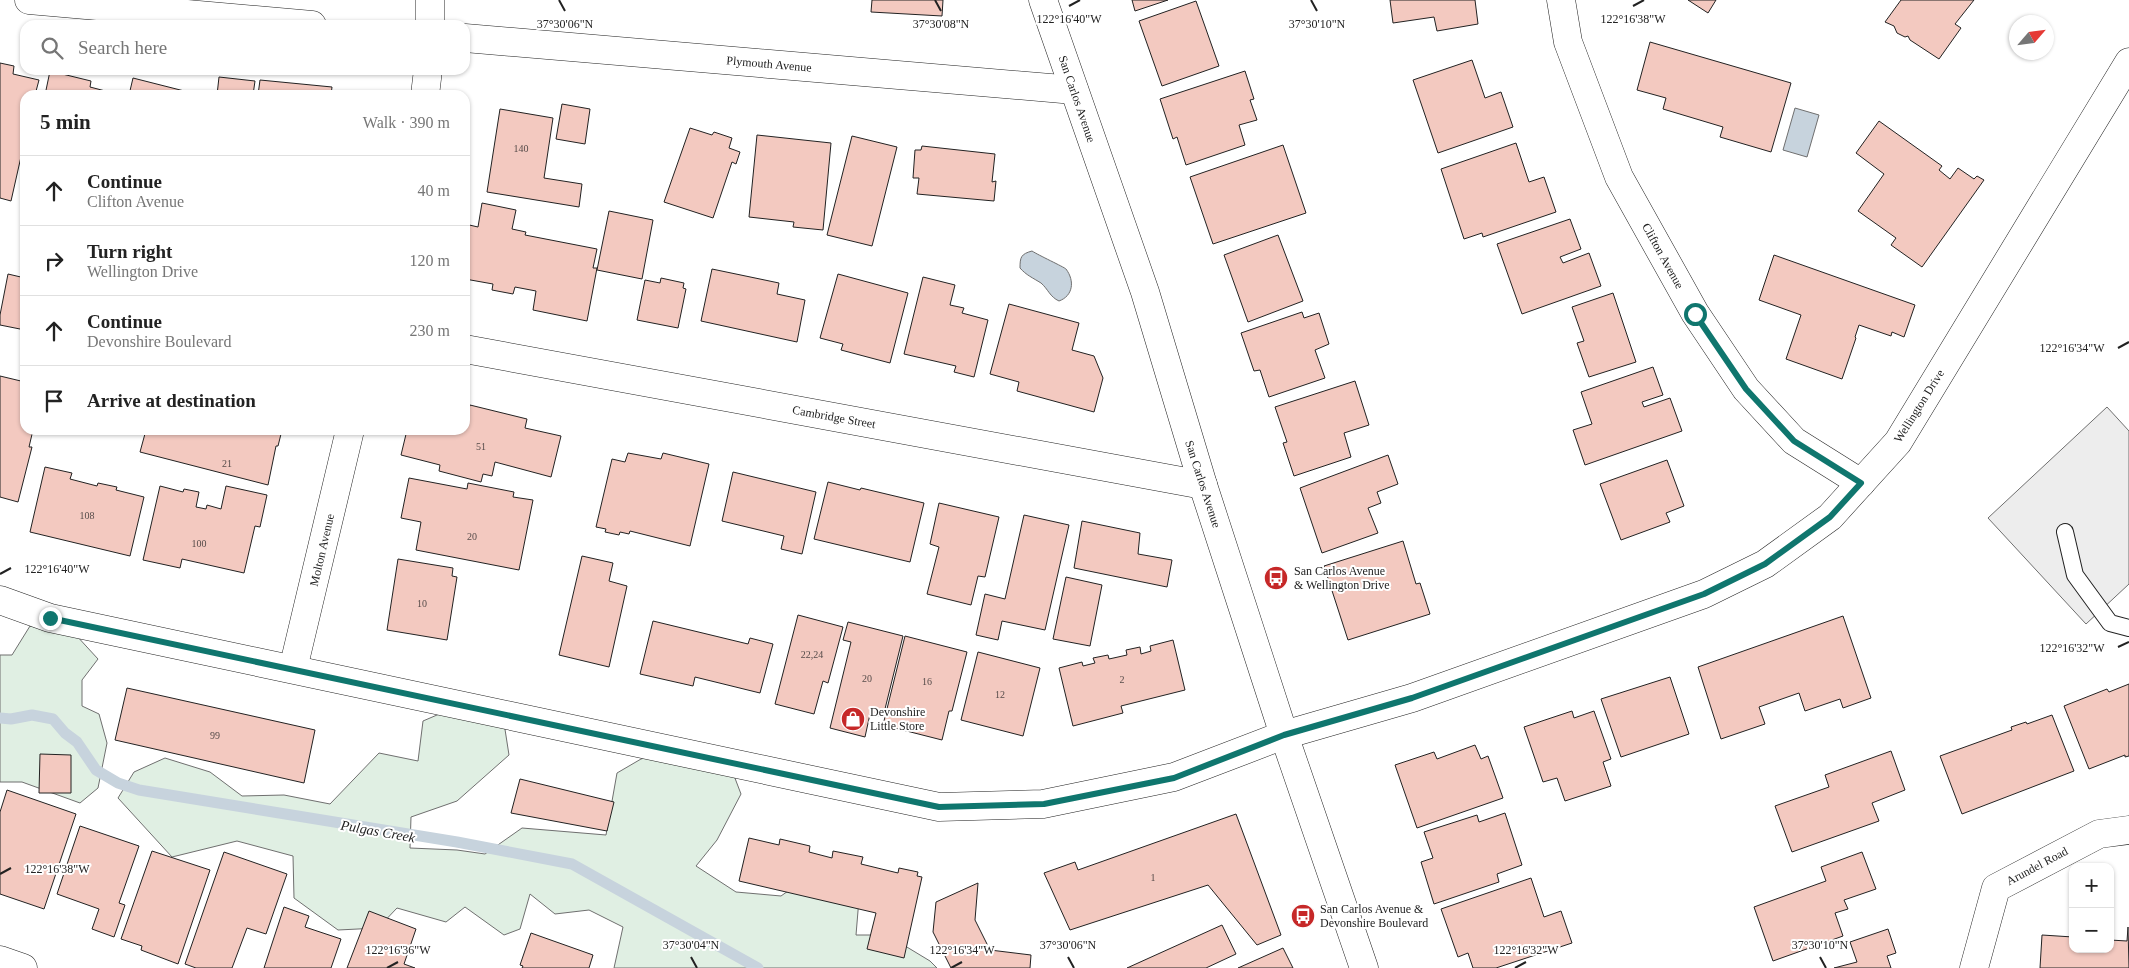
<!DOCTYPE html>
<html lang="en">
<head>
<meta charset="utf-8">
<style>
  :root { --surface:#fff; --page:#f6f6f6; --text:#222; --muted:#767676; --line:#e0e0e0 }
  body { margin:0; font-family:"Times New Roman",serif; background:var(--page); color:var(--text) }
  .controls { position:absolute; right:15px; bottom:15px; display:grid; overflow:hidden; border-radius:10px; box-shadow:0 1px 4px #0004 }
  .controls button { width:45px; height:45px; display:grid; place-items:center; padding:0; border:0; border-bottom:1px solid var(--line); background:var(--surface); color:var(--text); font:25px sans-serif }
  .compass { position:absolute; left:2009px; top:15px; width:45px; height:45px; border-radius:50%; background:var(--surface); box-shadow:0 1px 4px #0004; rotate:62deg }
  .stop { position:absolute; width:15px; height:15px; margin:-11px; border:4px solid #0f766e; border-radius:50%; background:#fff }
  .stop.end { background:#0f766e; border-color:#fff; box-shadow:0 1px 5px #0008 }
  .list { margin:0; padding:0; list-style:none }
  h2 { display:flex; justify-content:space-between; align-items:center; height:65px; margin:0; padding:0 20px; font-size:21px }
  h2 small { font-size:16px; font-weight:400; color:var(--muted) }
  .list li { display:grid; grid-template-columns:32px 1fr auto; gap:15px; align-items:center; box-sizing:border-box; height:70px; padding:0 20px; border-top:1px solid var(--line) }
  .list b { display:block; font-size:19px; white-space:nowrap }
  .list p { margin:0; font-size:16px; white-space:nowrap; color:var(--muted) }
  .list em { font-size:16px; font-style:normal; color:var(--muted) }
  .icon { flex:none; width:28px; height:28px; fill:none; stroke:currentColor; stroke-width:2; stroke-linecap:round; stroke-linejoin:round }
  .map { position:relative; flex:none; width:2129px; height:968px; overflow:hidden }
  .search { position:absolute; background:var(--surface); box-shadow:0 1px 4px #0004; left:20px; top:20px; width:450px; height:55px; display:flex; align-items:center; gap:12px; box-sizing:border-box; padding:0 18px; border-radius:15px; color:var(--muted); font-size:19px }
  .panel { position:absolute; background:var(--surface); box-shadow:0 1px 4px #0004; left:20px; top:90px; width:450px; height:345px; border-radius:15px }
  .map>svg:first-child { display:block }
  .green { fill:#e0efe3; stroke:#6f6f6f }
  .parking { fill:#ededed; stroke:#6f6f6f }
  .water { fill:#c7d3dd; stroke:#6f6f6f }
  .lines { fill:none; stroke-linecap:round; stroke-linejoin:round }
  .stream { stroke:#c7d3dd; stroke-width:11 }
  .building { fill:#f3c9c0; stroke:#222 }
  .lane-casing { stroke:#222; stroke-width:18 }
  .street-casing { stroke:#222; stroke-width:29 }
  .secondary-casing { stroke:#222; stroke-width:29 }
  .lane { stroke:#fff; stroke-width:16 }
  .street { stroke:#fff; stroke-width:28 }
  .secondary { stroke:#fff; stroke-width:28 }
  .route { stroke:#0f766e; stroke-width:6 }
  .ticks { fill:none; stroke:#222; stroke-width:2 }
  .labels { text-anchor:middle; stroke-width:4; stroke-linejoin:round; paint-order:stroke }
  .number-label { font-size:10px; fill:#564c4a }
  .street-label { font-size:12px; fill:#222; stroke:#fff }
  .poi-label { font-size:12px; fill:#222; stroke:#fff; text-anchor:start }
  .water-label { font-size:14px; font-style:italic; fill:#222; stroke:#fff }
  .ticks-label { font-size:12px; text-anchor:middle; fill:#222; stroke:#fff; stroke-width:4; stroke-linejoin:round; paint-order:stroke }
</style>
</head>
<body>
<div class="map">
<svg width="2129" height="968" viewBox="0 0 2129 968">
  <rect width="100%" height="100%" fill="#fff"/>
  <g class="green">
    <path d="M30,626L75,634L98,659L82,680V706L99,714L107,743L98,788L80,803L22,782H0V655H12Z"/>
    <path d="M451,709L504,723L509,755L457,801L411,817L410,848L457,850L485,854L522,828L606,835L617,773L641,759L691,744L725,752L741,794L717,840L696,866L736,892L781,896L818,870L861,875L856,935H887L930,961L937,968H614L623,927L589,910L555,914L530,894L520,929L504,935L465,907L446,922L397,908L378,928L338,930L294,898L293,856L237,841L172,857L118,798L134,772L165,758L210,772L242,796L284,795L330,804L379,753L418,761L423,721Z"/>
  </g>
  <path class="parking" d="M2107,407L2129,431V584L2086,624L1988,518Z"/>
  <g class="water">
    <path d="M1795,108L1819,115L1807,157L1783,150Z"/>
    <path d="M1032,251C1038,255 1064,267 1066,269C1075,281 1073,296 1059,301C1050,297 1048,289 1041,283C1033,278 1026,275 1020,268C1020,257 1021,254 1032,251Z"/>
  </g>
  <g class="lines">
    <path class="stream" d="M0,718L11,719L32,715L53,719L65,733L77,742L96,770L118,783L139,790L457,842L572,864L758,968"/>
  </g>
  <g class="building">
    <path d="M872,0H943L942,16L871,12Z"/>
    <path d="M1132,0H1168L1135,11Z"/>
    <path d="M1390,0H1475L1478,24L1437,31L1434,17L1393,23Z"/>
    <path d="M1688,0H1716L1708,13Z"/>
    <path d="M1901,0H1974L1955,24L1961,28L1939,59L1910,40L1908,36L1905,37L1897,33L1894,26L1885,22Z"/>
    <path d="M1196,1L1219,66L1162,86L1139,21Z"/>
    <path d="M1650,42L1791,83L1771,152L1720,137L1723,127L1663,109L1666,98L1637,90Z"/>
    <path d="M1472,60L1485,98L1501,92L1513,127L1438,153L1413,80Z"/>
    <path d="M0,63L14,66L13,74L39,80L35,95H25V139L11,201L0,198Z"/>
    <path d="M50,71L91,81L90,87L113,93V95H45Z"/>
    <path d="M1245,71L1254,99L1250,100L1257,120L1239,125L1245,145L1186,165L1177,137L1173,139L1160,99Z"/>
    <path d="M219,77L255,81L253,95H217Z"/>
    <path d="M133,78L200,95H129Z"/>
    <path d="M260,80L332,87L331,95H258Z"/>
    <path d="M562,104L590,109L585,144L556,139Z"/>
    <path d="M500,109L553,118L544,178L582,184L579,207L487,192Z"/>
    <path d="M1879,121L1942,166L1939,170L1950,179L1958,168L1974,179L1977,176L1984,180L1922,267L1891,245L1896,238L1858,211L1884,174L1856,153Z"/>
    <path d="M690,128L712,135L714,132L732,138L729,148L740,152L736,164L732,162L713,218L664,202Z"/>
    <path d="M757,135L831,143L823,230L793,227L794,222L749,217Z"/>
    <path d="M852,136L897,147L872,246L827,235Z"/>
    <path d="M1516,143L1529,182L1544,177L1556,212L1483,237L1482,233L1464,239L1441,169Z"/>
    <path d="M1283,145L1306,213L1213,244L1190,177Z"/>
    <path d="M922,146L995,154L992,182L996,181L994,201L917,194L919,178H913L915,150H921Z"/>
    <path d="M482,203L516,210L512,229L526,232L525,235L597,249L593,268H597L587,321L533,310L536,291L515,287L513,294L492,290L493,284L465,279V224L478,227Z"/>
    <path d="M609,211L653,220L642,279L597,270Z"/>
    <path d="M1570,219L1581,249L1560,257L1563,263L1589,253L1601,286L1522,314L1497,244Z"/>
    <path d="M1278,235L1303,301L1248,322L1224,255Z"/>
    <path d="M1774,255L1915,305L1904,337L1892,332L1891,336L1859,325L1855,337L1856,338L1842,379L1786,359L1801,315L1759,300Z"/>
    <path d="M712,269L779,283L777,294L805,300L797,342L701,321Z"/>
    <path d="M8,274L25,278V330L0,325V315Z"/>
    <path d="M838,274L908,293L890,363L841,350L843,344L820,338Z"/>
    <path d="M923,277L955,285L950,305L964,308L962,313L988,320L974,377L954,372L956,366L904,354Z"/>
    <path d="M661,278L684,283L683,288L686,289L678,328L637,320L645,280L660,283Z"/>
    <path d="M1613,293L1636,362L1589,377L1577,343L1584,341L1572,307Z"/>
    <path d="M1009,304L1079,323L1072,350L1094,356L1103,378L1094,412L1017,391L1019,382L990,374Z"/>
    <path d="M1302,312L1304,318L1319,313L1329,344L1315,350L1325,378L1269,397L1260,370L1254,371L1241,333Z"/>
    <path d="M1653,367L1663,395L1642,402L1644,407L1670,398L1682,431L1585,465L1573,430L1592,424L1581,392Z"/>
    <path d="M0,376L25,382V430H33L29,447H32L18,502L0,497Z"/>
    <path d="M1355,381L1369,425L1344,433L1351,457L1294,476L1283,443L1287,442L1275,407Z"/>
    <path d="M470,405L527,419L525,428L561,436L551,477L495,462L492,476L483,474L481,482L439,471L440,465L401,455L407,430H465V411L468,412Z"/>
    <path d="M146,430H282L278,446H276L268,485L140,452Z"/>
    <path d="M628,453L661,459L663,453L709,464L690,546L630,531L629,534L620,532L619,535L605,532L606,529L596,527L612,459L625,462Z"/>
    <path d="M1388,455L1398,484L1377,492L1381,503L1368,508L1378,533L1322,553L1300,488Z"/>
    <path d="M1667,460L1684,506L1666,513L1670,522L1621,540L1600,484Z"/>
    <path d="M45,467L72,473L70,479L97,486L98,483L117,487L116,490L144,497L130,556L30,532Z"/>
    <path d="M733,472L816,492L802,554L781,549L784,536L722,521Z"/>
    <path d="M409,478L467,489L468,483L514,492L513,497L533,500L519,570L416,550L421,522L401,518Z"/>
    <path d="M828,482L860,490L861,488L924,503L910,562L814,539Z"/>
    <path d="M160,486L183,492L184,489L199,492L196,507L206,509L207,505L221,509L226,486L267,495L260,527L255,526L244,573L182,559L180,568L143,560Z"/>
    <path d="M939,503L999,517L985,577L978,576L971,605L927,594L939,547L930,544Z"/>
    <path d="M1024,515L1069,525L1045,630L1002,621L998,640L976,635L985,594L1005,599Z"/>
    <path d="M1082,521L1140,533L1138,554L1172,560L1167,587L1074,568Z"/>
    <path d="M1403,541L1416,584L1420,583L1430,614L1348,640L1324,566Z"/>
    <path d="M582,556L613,563L609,581L627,586L609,667L559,655Z"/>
    <path d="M398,559L453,568L452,576L457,577L447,640L387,630Z"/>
    <path d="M1066,577L1102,585L1090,646L1053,639Z"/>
    <path d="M798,615L843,627L828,683L823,681L814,714L775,704Z"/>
    <path d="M1843,616L1871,698L1843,708L1840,699L1805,711L1799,693L1759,707L1765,724L1721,739L1698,667Z"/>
    <path d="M653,621L748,644L750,638L773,644L760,693L695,677L693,686L640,674Z"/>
    <path d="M848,622L903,636L883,717L870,714L865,737L830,728L851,642L843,640Z"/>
    <path d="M905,636L967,652L952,711H949L942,740L883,725Z"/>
    <path d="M1173,640L1185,690L1121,706L1123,713L1073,726L1059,668L1082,662L1083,666L1095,663L1093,658L1108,655L1109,659L1127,655L1126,650L1140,647L1141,654L1151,651L1150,646Z"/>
    <path d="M978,652L1040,668L1023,736L961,720Z"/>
    <path d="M1670,677L1689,734L1621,757L1601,699Z"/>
    <path d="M2129,684V756L2125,757V755L2089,769L2064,706L2107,689L2109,692Z"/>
    <path d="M127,688L315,730L304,783L115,740Z"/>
    <path d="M1572,711L1574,718L1594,711L1611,759L1603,762L1611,786L1565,801L1557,778L1543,782L1524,727Z"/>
    <path d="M2052,715L2074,771L1962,814L1940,756L2012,730L2011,727L2026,722L2027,724Z"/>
    <path d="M1475,745L1481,759L1488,756L1503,798L1417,828L1395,765L1434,752L1437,759Z"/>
    <path d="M1891,751L1905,790L1872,803L1879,821L1792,852L1775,806L1829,787L1825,775Z"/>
    <path d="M40,754L71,755V793H39Z"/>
    <path d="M520,779L614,802L607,831L511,813Z"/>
    <path d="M7,790L76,814L44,909L0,894V812Z"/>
    <path d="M1505,813L1522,865L1497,874L1499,882L1434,904L1421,862L1433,858L1424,832L1477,815L1479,822Z"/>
    <path d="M1236,814L1281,935L1257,945L1208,885L1070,930L1044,873L1075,862L1078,870Z"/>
    <path d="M80,826L139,846L119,903L125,905L114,937L92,929L99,909L57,894Z"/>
    <path d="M749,838L779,845L780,839L810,846L809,852L832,858L833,851L863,857L861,864L898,873L899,868L918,872L917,876L922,877L904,958L867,949L876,913L739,881Z"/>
    <path d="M152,851L210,870L178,964L141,950L142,946L121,939Z"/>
    <path d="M224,852L287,874L266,934L247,928L232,968H196L185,964Z"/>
    <path d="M1862,852L1876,889L1844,900L1848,909L1835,913L1843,936L1773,961L1754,907L1826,881L1821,867Z"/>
    <path d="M1531,878L1544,917L1561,911L1572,943L1496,968H1473L1468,953L1458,957L1441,909Z"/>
    <path d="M978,883L975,920L990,950L1031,955L1030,968H951L933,932L936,902Z"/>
    <path d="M284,907L309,916L305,927L341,939L331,968H264Z"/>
    <path d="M369,911L416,929L404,964L415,968H347Z"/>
    <path d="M1222,925L1236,954L1206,968H1127Z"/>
    <path d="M2128,927L2129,968H2040L2042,935L2073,937V949H2110V940L2127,941Z"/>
    <path d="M1888,929L1896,953L1887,956L1891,968H1834L1857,962L1850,942Z"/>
    <path d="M531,933L593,955L589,968H522L523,966L520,965Z"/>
    <path d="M1283,948L1293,968H1238Z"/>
  </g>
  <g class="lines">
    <g class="lane-casing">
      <path id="lane" d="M2065,532L2075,575L2110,623L2129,628"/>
    </g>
    <g class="street-casing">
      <g id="street">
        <path d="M29,0L312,25"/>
        <path d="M1561,0L1568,42L1619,177L1695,313L1746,389L1794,441L1861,483"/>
        <path d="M430,25V0"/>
        <path d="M465,38L1074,90"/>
        <path d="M425,95L428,70"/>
        <path d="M465,349L1203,485"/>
        <path d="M0,600L50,618L939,807L1043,804L1174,777L1284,735L1412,698L1704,594L1765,564L1830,517L1898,442L2129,62"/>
        <path d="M293,669L350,430"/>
        <path d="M0,960L23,968"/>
        <path d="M1974,968L1996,888L2099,834L2129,830"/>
      </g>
    </g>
    <g class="secondary-casing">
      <path id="secondary" d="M1043,0L1145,292L1203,485L1284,735L1364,968"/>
    </g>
    <use href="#lane" class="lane"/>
    <use href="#street" class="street"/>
    <use href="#secondary" class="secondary"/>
  </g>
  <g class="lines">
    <path class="route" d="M50,618L939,807L1044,804L1174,778L1284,735L1412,698L1704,594L1765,564L1830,517L1861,483L1794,441L1746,389L1695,314"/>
  </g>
  <path class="ticks" d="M559,0L565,11M935,0L941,11M1311,0L1317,11M1069,6L1080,0M1633,6L1644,0M2118,348L2129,342M0,574L11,568M2118,647L2129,642M0,874L11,868M691,957L697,968M1068,957L1074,968M1820,957L1826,968M387,968L398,962M951,968L962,962M1515,968L1526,962"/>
  <defs>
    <g id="bus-disc" transform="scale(1.25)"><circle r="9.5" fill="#c62828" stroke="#fff"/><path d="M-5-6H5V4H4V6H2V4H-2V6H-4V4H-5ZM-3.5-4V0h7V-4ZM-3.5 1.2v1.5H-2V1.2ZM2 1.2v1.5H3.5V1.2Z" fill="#fff"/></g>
    <g id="shop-disc" transform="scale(1.25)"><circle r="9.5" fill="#c62828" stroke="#fff"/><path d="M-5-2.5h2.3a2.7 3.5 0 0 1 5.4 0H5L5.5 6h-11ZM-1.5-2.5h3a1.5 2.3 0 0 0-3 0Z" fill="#fff"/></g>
  </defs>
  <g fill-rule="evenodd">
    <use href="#bus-disc" x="1276" y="578"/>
    <use href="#shop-disc" x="853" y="719"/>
    <use href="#bus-disc" x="1303" y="916"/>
  </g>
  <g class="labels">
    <g class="number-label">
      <text x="521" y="152">140</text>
      <text x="481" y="450">51</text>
      <text x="227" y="467">21</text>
      <text x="87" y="519">108</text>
      <text x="472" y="540">20</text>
      <text x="199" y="547">100</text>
      <text x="422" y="607">10</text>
      <text x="812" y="658">22,24</text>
      <text x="867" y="682">20</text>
      <text x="1122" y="683">2</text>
      <text x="927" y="685">16</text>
      <text x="1000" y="698">12</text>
      <text x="215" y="739">99</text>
      <text x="1153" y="881">1</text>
    </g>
    <g class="street-label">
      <text transform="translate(769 64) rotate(5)" y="4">Plymouth Avenue</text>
      <text transform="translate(1077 99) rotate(71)" y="4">San Carlos Avenue</text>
      <text transform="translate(1663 256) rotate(61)" y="4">Clifton Avenue</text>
      <text transform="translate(1919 406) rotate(-58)" y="4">Wellington Drive</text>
      <text transform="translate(834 417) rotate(10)" y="4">Cambridge Street</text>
      <text transform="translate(1203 484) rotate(72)" y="4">San Carlos Avenue</text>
      <text transform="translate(322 550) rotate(-77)" y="4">Molton Avenue</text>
      <text transform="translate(2037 866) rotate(-28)" y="4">Arundel Road</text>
    </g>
    <g class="poi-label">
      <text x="1294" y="575">San Carlos Avenue<tspan x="1294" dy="14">&amp; Wellington Drive</tspan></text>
      <text x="870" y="716">Devonshire<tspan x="870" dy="14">Little Store</tspan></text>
      <text x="1320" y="913">San Carlos Avenue &amp;<tspan x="1320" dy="14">Devonshire Boulevard</tspan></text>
    </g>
    <g class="water-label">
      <text transform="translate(378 831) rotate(10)" y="5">Pulgas Creek</text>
    </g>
  </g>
  <g class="ticks-label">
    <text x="1069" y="23">122°16'40"W</text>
    <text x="1633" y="23">122°16'38"W</text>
    <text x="565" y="28">37°30'06"N</text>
    <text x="941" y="28">37°30'08"N</text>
    <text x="1317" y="28">37°30'10"N</text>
    <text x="2072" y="352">122°16'34"W</text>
    <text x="57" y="573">122°16'40"W</text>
    <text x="2072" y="652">122°16'32"W</text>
    <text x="57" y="873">122°16'38"W</text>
    <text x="691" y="949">37°30'04"N</text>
    <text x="1068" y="949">37°30'06"N</text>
    <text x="1820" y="949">37°30'10"N</text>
    <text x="398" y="954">122°16'36"W</text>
    <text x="962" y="954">122°16'34"W</text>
    <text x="1526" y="954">122°16'32"W</text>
  </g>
</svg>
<div class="controls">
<button>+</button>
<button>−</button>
</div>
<svg class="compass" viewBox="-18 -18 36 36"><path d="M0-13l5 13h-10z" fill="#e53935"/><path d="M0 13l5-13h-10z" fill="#767676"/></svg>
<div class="stop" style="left:1695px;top:314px"></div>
<div class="stop end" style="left:50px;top:618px"></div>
<div class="search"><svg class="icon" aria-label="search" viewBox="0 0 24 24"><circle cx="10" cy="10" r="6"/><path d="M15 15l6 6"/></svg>Search here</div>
<section class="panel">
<h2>5 min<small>Walk · 390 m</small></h2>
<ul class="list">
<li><svg class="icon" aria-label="ahead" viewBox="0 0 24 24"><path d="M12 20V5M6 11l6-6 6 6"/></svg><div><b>Continue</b><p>Clifton Avenue</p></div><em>40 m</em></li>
<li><svg class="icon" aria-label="right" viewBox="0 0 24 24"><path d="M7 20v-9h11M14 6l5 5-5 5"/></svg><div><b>Turn right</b><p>Wellington Drive</p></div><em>120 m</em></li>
<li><svg class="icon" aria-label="ahead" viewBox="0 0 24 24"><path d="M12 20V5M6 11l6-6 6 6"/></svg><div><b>Continue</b><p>Devonshire Boulevard</p></div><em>230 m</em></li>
<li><svg class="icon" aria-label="arrive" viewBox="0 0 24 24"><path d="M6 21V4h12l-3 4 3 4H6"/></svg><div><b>Arrive at destination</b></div></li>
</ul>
</section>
</div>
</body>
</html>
